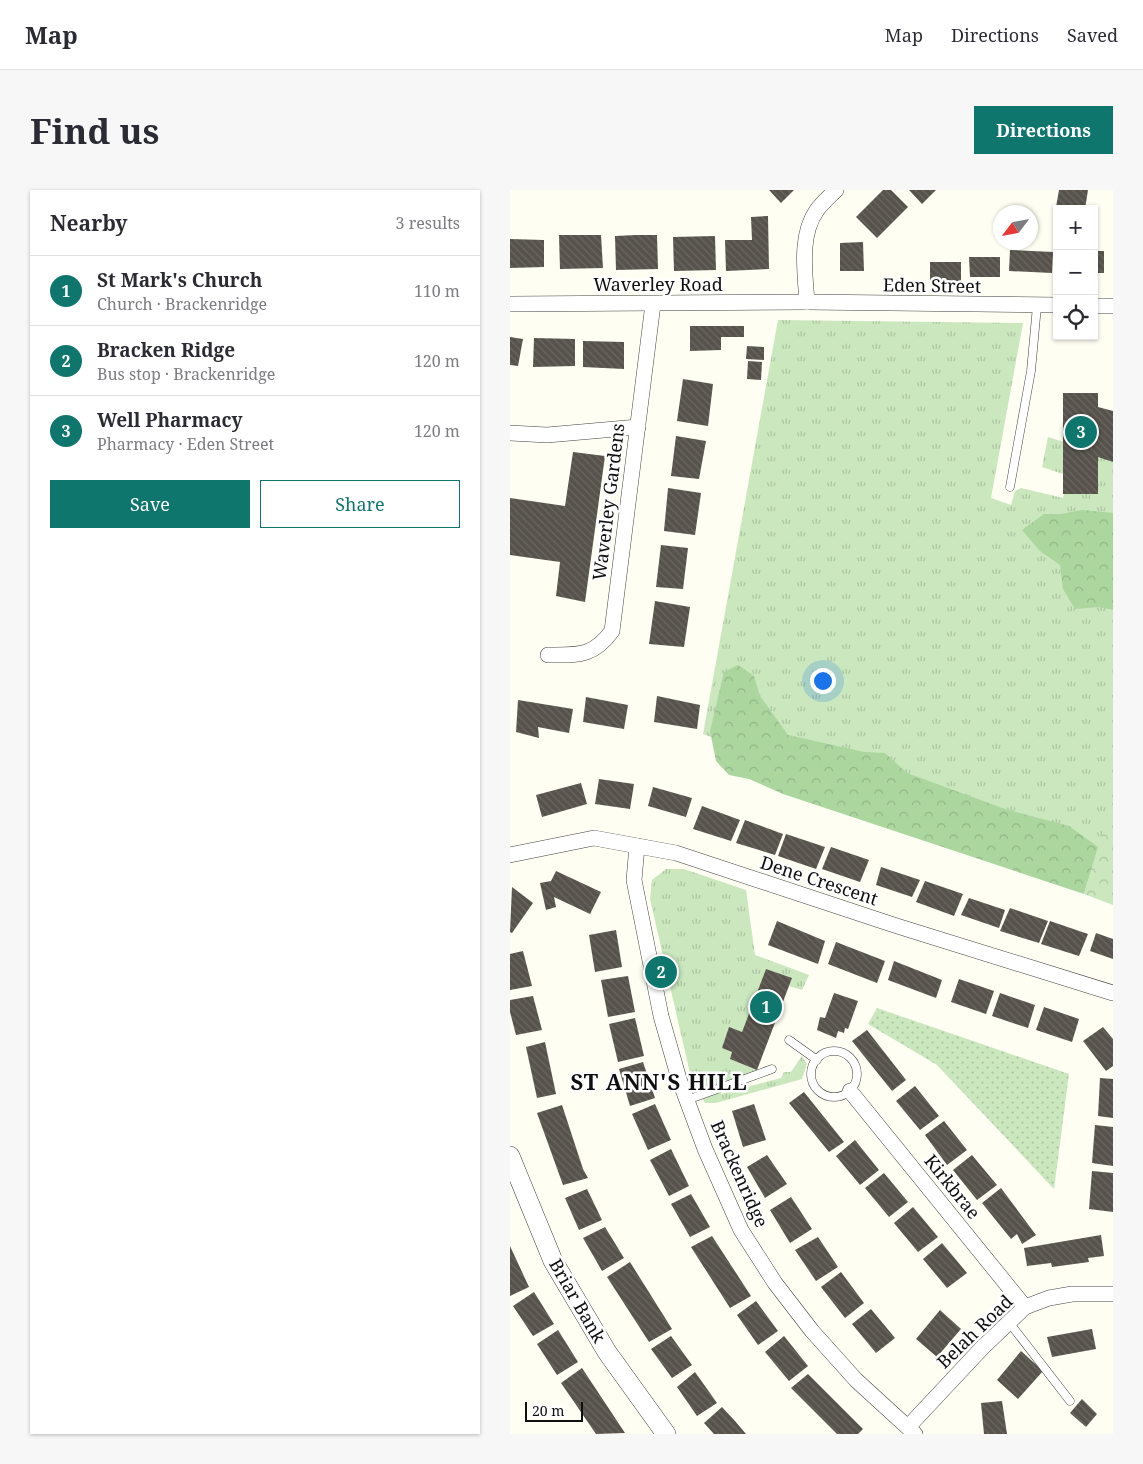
<!DOCTYPE html>
<html lang="en">
<head>
<meta charset="utf-8">
<style>
  :root { --surface:#fff; --page:#f7f7f7; --text:#2b2b33; --muted:#7c7c81; --line:#e1e1e2; --accent:#0f766e }
  body { margin:0; font-family:"Noto Serif",serif; background:var(--page); color:var(--text) }
  .controls { position:absolute; right:15px; top:15px; display:grid; overflow:hidden; border-radius:0px; box-shadow:0 1px 4px #0004 }
  .controls button { width:45px; height:45px; display:grid; place-items:center; padding:0; border:0; border-bottom:1px solid var(--line); background:var(--surface); color:var(--text); font:25px sans-serif }
  .compass { position:absolute; left:483px; top:15px; width:45px; height:45px; border-radius:50%; background:var(--surface); box-shadow:0 1px 4px #0004; rotate:238deg }
  .scale { position:absolute; left:15px; bottom:12px; width:58px; box-sizing:border-box; padding-left:5px; border:2px solid #0f0f0f; border-top:0; font-size:14px; line-height:18px; white-space:nowrap; color:#0f0f0f; -webkit-text-stroke:4px #fff; paint-order:stroke }
  .you { position:absolute; left:312px; top:490px; width:18px; height:18px; margin:-12px; border:4px solid #fff; border-radius:50%; background:#1a73e8; box-shadow:0 0 0 8px #1a73e833 }
  .badge { display:grid; place-items:center; width:32px; height:32px; border-radius:50%; background:var(--accent); color:#fff; font-size:16px; font-weight:700 }
  .pin { position:absolute; translate:-50% -50%; border:2px solid #fff; box-shadow:0 1px 5px #0006 }
  .list { margin:0; padding:0; list-style:none }
  h2 { display:flex; justify-content:space-between; align-items:center; height:65px; margin:0; padding:0 20px; font-size:21px }
  h2 small { font-size:16px; font-weight:400; color:var(--muted) }
  .list li { display:grid; grid-template-columns:32px 1fr auto; gap:15px; align-items:center; box-sizing:border-box; height:70px; padding:0 20px; border-top:1px solid var(--line) }
  .list b { display:block; font-size:19px; white-space:nowrap }
  .list p { margin:0; font-size:16px; white-space:nowrap; color:var(--muted) }
  .list em { font-size:16px; font-style:normal; color:var(--muted) }
  .actions { display:flex; gap:10px; padding:15px 20px }
  .actions a { flex:1; padding:11px 0; border:1px solid var(--accent); border-radius:0px; text-align:center; font-size:18px; color:var(--accent) }
  .actions .main { background:var(--accent); color:#fff }
  .icon { flex:none; width:28px; height:28px; fill:none; stroke:currentColor; stroke-width:2; stroke-linecap:round; stroke-linejoin:round }
  .map { position:relative; flex:none; width:603px; height:1244px; overflow:hidden; border-radius:0px }
  header { display:flex; align-items:center; gap:30px; box-sizing:border-box; height:70px; padding:0 25px; background:var(--surface); border-bottom:1px solid var(--line) }
  header strong { font-size:24px }
  nav { display:flex; gap:28px; margin-inline-start:auto; font-size:18px }
  .intro { display:flex; align-items:center; justify-content:space-between; box-sizing:border-box; height:120px; padding:0 30px }
  h1 { margin:0; font-size:35px }
  .button { padding:12px 22px; border-radius:0px; background:var(--accent); color:#fff; font-size:18px; font-weight:700 }
  main { display:flex; gap:30px; padding:0 30px }
  aside { flex:1; background:var(--surface); border-radius:0px; box-shadow:0 1px 4px #0004 }
  .map>svg:first-child { display:block }
  .grass { fill:url(#grass-tufts) }
  .forest { fill:url(#forest-crowns) }
  .park { fill:url(#park-crowns) }
  .garden { fill:url(#garden-dots) }
  .building { fill:url(#building-back-hatch) }
  .lines { fill:none; stroke-linecap:round; stroke-linejoin:round }
  .service-casing { stroke:#424242; stroke-width:9 }
  .minor-casing { stroke:#424242; stroke-width:16 }
  .tertiary-casing { stroke:#424242; stroke-width:20 }
  .service { stroke:#fff; stroke-width:8 }
  .minor { stroke:#fff; stroke-width:15 }
  .tertiary { stroke:#fff; stroke-width:19 }
  .labels { text-anchor:middle; stroke-width:5; stroke-linejoin:round; paint-order:stroke }
  .street-label { font-size:18px; fill:#0f0f0f; stroke:#fff }
  .district-label { font-size:22px; font-weight:bold; letter-spacing:1px; fill:#0f0f0f; stroke:#fff }
</style>
</head>
<body>
<header>
<strong>Map</strong>
<nav><a>Map</a><a>Directions</a><a>Saved</a></nav>
</header>
<div class="intro"><h1>Find us</h1><a class="button">Directions</a></div>
<main>
<aside>
<h2>Nearby<small>3 results</small></h2>
<ul class="list">
<li><span class="badge">1</span><div><b>St Mark's Church</b><p>Church · Brackenridge</p></div><em>110 m</em></li>
<li><span class="badge">2</span><div><b>Bracken Ridge</b><p>Bus stop · Brackenridge</p></div><em>120 m</em></li>
<li><span class="badge">3</span><div><b>Well Pharmacy</b><p>Pharmacy · Eden Street</p></div><em>120 m</em></li>
</ul>
<div class="actions"><a class="main">Save</a><a>Share</a></div>
</aside>
<div class="map">
<svg width="603" height="1244" viewBox="0 0 603 1244">
  <defs>
    <pattern id="grass-tufts" width="24" height="20" patternUnits="userSpaceOnUse" patternTransform="scale(1.25)"><rect width="24" height="20" fill="#cae7be"/><path d="M3 7l-1-3M5 7V3M7 7l1-3M15 17l-1-3M17 17v-4M19 17l1-3" fill="none" stroke="#acc5a2"/></pattern>
    <pattern id="forest-crowns" width="20" height="18" patternUnits="userSpaceOnUse" patternTransform="scale(1.25)"><rect width="20" height="18" fill="#abd69e"/><path d="M2 6a3 3 0 1 1 6 0M12 15a3 3 0 1 1 6 0" fill="none" stroke="#92b687"/></pattern>
    <pattern id="park-crowns" width="20" height="18" patternUnits="userSpaceOnUse" patternTransform="scale(1.25)"><rect width="20" height="18" fill="#cae7be"/><path d="M2 6a3 3 0 1 1 6 0M12 15a3 3 0 1 1 6 0" fill="none" stroke="#acc5a2"/></pattern>
    <pattern id="garden-dots" width="8" height="8" patternUnits="userSpaceOnUse" patternTransform="scale(1.25)"><rect width="8" height="8" fill="#cae7be"/><path d="M2 2h.1M6 6h.1" fill="none" stroke="#acc5a2" stroke-width="1.8" stroke-linecap="round"/></pattern>
    <pattern id="building-back-hatch" width="6" height="6" patternUnits="userSpaceOnUse" patternTransform="scale(1.25)"><rect width="6" height="6" fill="#57534c"/><path d="M-1 5l2 2M0 0l6 6M5-1l2 2" fill="none" stroke="#6a6761"/></pattern>
  </defs>
  <rect width="100%" height="100%" fill="#fefef2"/>
  <g class="grass">
    <path d="M268,130L513,133L481,308L501,315L505,301L511,298L553,308L559,286L532,277L538,247L603,268V699L193,544Z"/>
    <path d="M156,679H174L236,700L245,765L299,785L292,800L279,796L281,788L256,779L232,842L219,838L212,858L222,862L220,869L247,880C235,889 220,888 209,900L211,904L271,888L274,882H281L292,866L297,874L292,889L206,913H195L182,892L140,709L142,690Z"/>
  </g>
  <g class="forest">
    <path d="M572,320L603,323V420L590,417L565,419L553,399L550,375L530,361L512,340L534,324H551Z"/>
    <path d="M228,475L244,486L250,506L278,545L354,562L375,563L397,583L495,619L559,636L588,657L574,704L273,604L239,589L219,585L206,571L200,541L214,482Z"/>
  </g>
  <path class="park" d="M603,608V715L574,704Z"/>
  <path class="garden" d="M367,818L559,884L544,999L427,875L358,834Z"/>
  <g class="building">
    <path d="M259,0H284L271,13Z"/>
    <path d="M373,0H381L398,17L367,48L346,27Z"/>
    <path d="M399,0H426L412,14Z"/>
    <path d="M549,0H578L575,19L546,17Z"/>
    <path d="M258,26L259,79L216,81L215,50H242L241,27Z"/>
    <path d="M49,45H91L93,78L50,79Z"/>
    <path d="M126,45H147L148,79L106,80L105,46Z"/>
    <path d="M205,46L206,80L164,81L163,47Z"/>
    <path d="M0,49L34,50V77L0,78Z"/>
    <path d="M353,52L354,81H330V53Z"/>
    <path d="M500,60L543,62L542,83L499,81Z"/>
    <rect x="584" y="61" width="10" height="22"/>
    <path d="M459,67H490V87H460Z"/>
    <rect x="420" y="72" width="31" height="20"/>
    <path d="M180,136H234V147H211V160L180,161Z"/>
    <path d="M0,147L13,149L8,176L0,175Z"/>
    <path d="M24,148L65,149V176L23,177Z"/>
    <path d="M73,151L114,152V179L73,177Z"/>
    <path d="M237,156L254,157V170L236,169Z"/>
    <path d="M238,171L252,172L251,190L237,189Z"/>
    <path d="M173,189L203,194L198,236L167,231Z"/>
    <path d="M553,203H588V217L603,221V272L588,267V304H553Z"/>
    <path d="M166,246L196,251L189,289L161,286Z"/>
    <path d="M63,262L95,266L75,412L46,406L50,372L0,365V308L55,316Z"/>
    <path d="M158,298L191,303L185,345L154,341Z"/>
    <path d="M151,355L178,358L173,399L146,397Z"/>
    <path d="M145,411L180,417L174,457L139,454Z"/>
    <path d="M147,506L190,515L187,539L144,532Z"/>
    <path d="M76,507L118,515L114,539L73,532Z"/>
    <path d="M8,510L63,519L59,543L28,537L29,548L6,542Z"/>
    <path d="M89,589L124,594L120,619L85,614Z"/>
    <path d="M71,593L77,614L32,627L26,605Z"/>
    <path d="M143,597L182,608L176,627L138,616Z"/>
    <path d="M192,616L230,630L221,651L183,639Z"/>
    <path d="M235,630L273,644L265,665L226,653Z"/>
    <path d="M276,644L315,657L306,679L268,666Z"/>
    <path d="M321,657L359,670L350,692L312,679Z"/>
    <path d="M371,677L410,690L402,707L366,695Z"/>
    <path d="M46,681L91,702L80,724L44,707L46,717L36,720L30,693L41,691Z"/>
    <path d="M415,691L453,704L444,726L406,712Z"/>
    <path d="M2,697L23,713L2,743L0,742Z"/>
    <path d="M459,708L495,720L489,738L451,725Z"/>
    <path d="M500,718L538,731L529,753L490,741Z"/>
    <path d="M267,731L315,751L308,774L258,755Z"/>
    <path d="M540,731L578,744L569,766L531,754Z"/>
    <path d="M106,740L112,777L85,782L79,745Z"/>
    <path d="M586,743L603,749V769L580,761Z"/>
    <path d="M326,752L375,771L367,793L318,774Z"/>
    <path d="M13,761L22,796L0,800V764Z"/>
    <path d="M384,771L432,790L426,808L378,790Z"/>
    <path d="M256,779L282,788L247,880L220,869L222,862L212,858L219,837L232,842Z"/>
    <path d="M118,786L125,822L98,827L91,790Z"/>
    <path d="M449,789L484,801L476,824L441,812Z"/>
    <path d="M324,803L348,811L338,839L335,838L334,843L328,841L326,848L307,840L310,827L315,828Z"/>
    <path d="M490,803L525,815L518,838L482,826Z"/>
    <path d="M23,806L32,840L6,845L0,822V810Z"/>
    <path d="M534,817L569,829L562,852L526,840Z"/>
    <path d="M125,828L134,866L108,872L99,834Z"/>
    <path d="M593,837L603,849V876L596,881L573,851Z"/>
    <path d="M357,840L396,890L382,901L342,851Z"/>
    <path d="M35,852L46,904L27,908L16,857Z"/>
    <path d="M133,872L145,908L120,916L109,879Z"/>
    <path d="M590,888L603,889V928L588,926Z"/>
    <path d="M405,896L429,926L410,940L386,911Z"/>
    <path d="M294,902L334,952L319,962L279,913Z"/>
    <path d="M145,914L161,950L138,960L122,924Z"/>
    <path d="M244,914L256,950L233,957L222,921Z"/>
    <path d="M52,915L73,979L78,988L53,995L27,923Z"/>
    <path d="M434,931L457,960L437,975L415,945Z"/>
    <path d="M585,935L603,937V976L582,973Z"/>
    <path d="M345,950L369,980L350,995L326,966Z"/>
    <path d="M161,959L179,996L159,1006L140,970Z"/>
    <path d="M257,965L277,994L255,1008L237,977Z"/>
    <path d="M462,965L487,995L467,1010L443,980Z"/>
    <path d="M582,981L603,983V1022L579,1019Z"/>
    <path d="M374,983L398,1012L379,1027L355,998Z"/>
    <path d="M491,998L526,1045L512,1054L507,1044L501,1049L472,1013Z"/>
    <path d="M77,999L92,1030L69,1040L55,1008Z"/>
    <path d="M181,1004L200,1037L180,1047L161,1014Z"/>
    <path d="M281,1007L302,1039L280,1053L260,1020Z"/>
    <path d="M403,1017L428,1047L408,1062L384,1033Z"/>
    <path d="M95,1037L114,1068L92,1081L73,1048Z"/>
    <path d="M591,1045L594,1066L578,1068L579,1072L542,1077L541,1073L517,1076L514,1058Z"/>
    <path d="M202,1046L241,1106L220,1118L181,1057Z"/>
    <path d="M308,1047L328,1077L306,1091L285,1060Z"/>
    <path d="M432,1053L457,1083L437,1098L413,1069Z"/>
    <path d="M0,1056L19,1097L0,1106Z"/>
    <path d="M120,1072L162,1139L139,1152L97,1087Z"/>
    <path d="M331,1082L354,1113L335,1128L311,1097Z"/>
    <path d="M24,1102L44,1134L23,1146L3,1116Z"/>
    <path d="M246,1111L268,1141L248,1155L227,1125Z"/>
    <path d="M361,1119L385,1148L366,1163L342,1134Z"/>
    <path d="M430,1120L451,1139L427,1167L406,1149Z"/>
    <path d="M582,1139L586,1159L542,1167L537,1147Z"/>
    <path d="M48,1140L68,1172L47,1185L27,1154Z"/>
    <path d="M161,1146L182,1175L162,1188L141,1159Z"/>
    <path d="M274,1146L298,1176L279,1191L255,1162Z"/>
    <path d="M511,1161L533,1181L508,1209L487,1190Z"/>
    <path d="M72,1178L115,1243L86,1244L51,1193Z"/>
    <path d="M185,1182L207,1213L187,1226L167,1197Z"/>
    <path d="M298,1184L353,1239L348,1244H327L281,1198Z"/>
    <path d="M572,1209L587,1224L576,1237L560,1223Z"/>
    <path d="M492,1211L497,1244H474L471,1213Z"/>
    <path d="M212,1217L225,1231L236,1244H204L194,1233Z"/>
  </g>
  <g class="lines">
    <g class="service-casing">
      <g id="service">
        <path d="M500,297L521,181L527,116"/>
        <path d="M279,850L307,870"/>
        <circle cx="324" cy="884" r="23"/>
        <path d="M177,910L262,879"/>
        <path d="M498,1131L560,1211"/>
      </g>
    </g>
    <g class="minor-casing">
      <g id="minor">
        <path d="M297,112C295,83 289,45 307,20C312,13 320,6 326,0"/>
        <path d="M0,114L297,112L547,115"/>
        <path d="M584,116H603"/>
        <path d="M0,243L37,245L128,237"/>
        <path d="M38,465C68,465 83,467 102,441L143,114"/>
        <path d="M127,656L124,690L151,826L169,889L195,959L231,1040L265,1093L302,1141L346,1190L405,1244"/>
        <path d="M0,665L84,648L166,663L387,736L603,803"/>
        <path d="M340,901L515,1117"/>
        <path d="M398,1237L472,1158L515,1117L539,1108L562,1104H603"/>
      </g>
    </g>
    <g class="tertiary-casing">
      <path id="tertiary" d="M0,966L43,1071L97,1162L156,1244"/>
    </g>
    <use href="#service" class="service"/>
    <use href="#minor" class="minor"/>
    <use href="#tertiary" class="tertiary"/>
  </g>
  <g class="labels">
    <g class="street-label">
      <text x="148" y="101">Waverley Road</text>
      <text transform="translate(422 96) rotate(1)" y="6">Eden Street</text>
      <text transform="translate(99 312) rotate(-83)" y="6">Waverley Gardens</text>
      <text transform="translate(309 691) rotate(18)" y="6">Dene Crescent</text>
      <text transform="translate(229 984) rotate(66)" y="6">Brackenridge</text>
      <text transform="translate(442 997) rotate(51)" y="6">Kirkbrae</text>
      <text transform="translate(67 1111) rotate(60)" y="6">Briar Bank</text>
      <text transform="translate(465 1142) rotate(-44)" y="6">Belah Road</text>
    </g>
    <g class="district-label">
      <text x="149" y="900">ST ANN'S HILL</text>
    </g>
  </g>
</svg>
<div class="controls">
<button>+</button>
<button>−</button>
<button><svg class="icon" aria-label="locate" viewBox="0 0 24 24"><circle cx="12" cy="12" r="6"/><path d="M12 2v4M12 18v4M2 12h4M18 12h4"/></svg></button>
</div>
<svg class="compass" viewBox="-18 -18 36 36"><path d="M0-13l5 13h-10z" fill="#e53935"/><path d="M0 13l5-13h-10z" fill="#7c7c81"/></svg>
<div class="scale">20 m</div>
<div class="you"></div>
<div class="pin badge" style="left:256px;top:817px">1</div>
<div class="pin badge" style="left:151px;top:782px">2</div>
<div class="pin badge" style="left:571px;top:242px">3</div>
</div>
</main>
</body>
</html>
